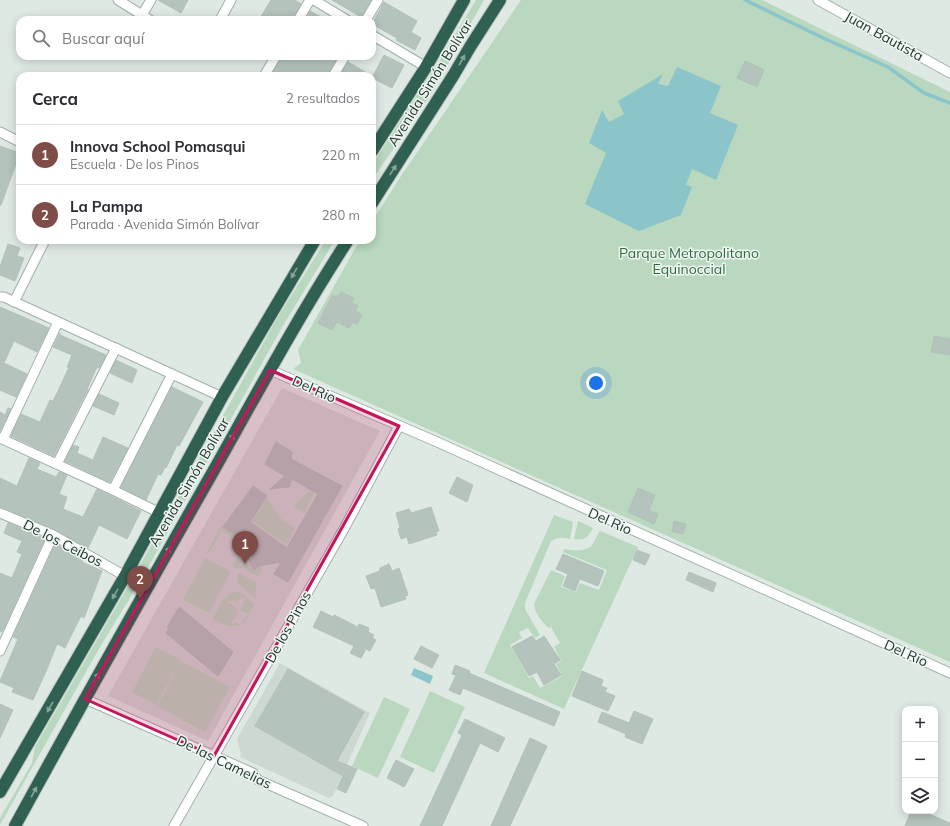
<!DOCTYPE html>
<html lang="es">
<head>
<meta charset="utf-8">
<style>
  :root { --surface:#fff; --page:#f2f2f3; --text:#2b2b33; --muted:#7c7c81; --line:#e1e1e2; --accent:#7f4c47 }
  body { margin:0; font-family:Mulish,sans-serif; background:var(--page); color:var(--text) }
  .controls { position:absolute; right:12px; bottom:12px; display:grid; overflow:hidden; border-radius:8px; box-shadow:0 2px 10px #0003 }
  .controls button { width:36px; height:36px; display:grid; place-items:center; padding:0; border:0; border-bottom:1px solid var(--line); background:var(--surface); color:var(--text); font:20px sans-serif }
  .you { position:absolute; left:596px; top:383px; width:14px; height:14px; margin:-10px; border:3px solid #fff; border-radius:50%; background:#1a73e8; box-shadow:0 0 0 6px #1a73e833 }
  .badge { display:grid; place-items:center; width:26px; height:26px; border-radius:50%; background:var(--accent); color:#fff; font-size:13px; font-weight:700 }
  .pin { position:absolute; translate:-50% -33px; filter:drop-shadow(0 1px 2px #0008) }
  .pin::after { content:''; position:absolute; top:21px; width:14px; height:12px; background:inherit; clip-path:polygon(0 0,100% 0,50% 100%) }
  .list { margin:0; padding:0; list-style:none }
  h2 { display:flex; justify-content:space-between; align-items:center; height:52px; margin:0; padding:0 16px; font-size:17px }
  h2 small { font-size:13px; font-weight:400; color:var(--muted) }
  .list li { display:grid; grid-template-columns:26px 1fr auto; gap:12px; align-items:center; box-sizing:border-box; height:60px; padding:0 16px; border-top:1px solid var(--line) }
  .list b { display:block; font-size:15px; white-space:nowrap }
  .list p { margin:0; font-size:13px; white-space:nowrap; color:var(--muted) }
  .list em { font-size:13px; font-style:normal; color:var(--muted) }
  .icon { flex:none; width:22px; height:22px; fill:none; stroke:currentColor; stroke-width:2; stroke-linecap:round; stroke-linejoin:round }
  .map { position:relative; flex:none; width:950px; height:826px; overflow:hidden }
  .search { position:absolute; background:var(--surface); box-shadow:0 2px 10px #0003; left:16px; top:16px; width:360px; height:44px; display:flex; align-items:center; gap:10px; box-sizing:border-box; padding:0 14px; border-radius:12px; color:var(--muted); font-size:15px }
  .panel { position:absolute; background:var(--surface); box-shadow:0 2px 10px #0003; left:16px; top:72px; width:360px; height:172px; border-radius:12px }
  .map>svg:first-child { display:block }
  .built { fill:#cdd8d2 }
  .green { fill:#b9d8bf; fill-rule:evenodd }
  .water { fill:#8bc5ca }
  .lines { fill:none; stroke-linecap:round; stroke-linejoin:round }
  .stream { stroke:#8bc5ca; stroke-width:3.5 }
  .building { fill:#b4c3bc; stroke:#b2c1ba }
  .street-casing { stroke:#a2b0a9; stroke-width:11 }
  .highway-casing { stroke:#bcc3c1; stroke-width:14 }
  .street { stroke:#fff; stroke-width:9 }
  .highway { stroke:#306052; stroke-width:12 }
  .oneway { fill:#86a49a }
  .marked { fill:#c2185b; fill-opacity:0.2; stroke:#c2185b; stroke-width:3; stroke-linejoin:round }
  .labels { text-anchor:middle; stroke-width:3; stroke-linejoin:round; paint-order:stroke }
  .street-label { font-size:14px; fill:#21372f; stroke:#eff6f2 }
  .park-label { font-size:14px; fill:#2f6a41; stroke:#eff6f2 }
</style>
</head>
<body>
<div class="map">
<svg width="950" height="826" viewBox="0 0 950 826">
  <rect width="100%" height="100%" fill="#dfe9e3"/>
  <g class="built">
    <path d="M282,388L380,431L208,741L108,696Z"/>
    <path d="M280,663L370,713L333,796L329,798L240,757L241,754L237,739Z"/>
  </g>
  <g class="green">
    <path d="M476,0H484L433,91L372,180V165L438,63Z"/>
    <path d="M521,0H762L950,92V662L293,369L301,363L298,350L356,247L361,240H372V222L399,179Z"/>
    <path d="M326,240H335L284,324L141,580L100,647L0,825V818L32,763L35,747L134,576L276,320Z"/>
    <path d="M310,491L314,493L304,513L295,507V504Z"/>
    <path d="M267,498L282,520L295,528L287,545L252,521Z"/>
    <path d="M554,515L573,522L570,539C563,537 557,537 551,541L525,603V609L540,635L535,638L528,628L519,632L522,638L510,645L529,678L533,676L540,688L562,676L556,664L561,661L554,647L560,643L551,627L549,628C542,622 535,614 534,604L551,570L565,576L561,587L576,592L580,583L599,590L607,570L563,552L564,549C572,551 587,552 592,545C595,541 597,535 600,531L638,547L564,709L484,673Z"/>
    <path d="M578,521L593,528C587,538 587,540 574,539Z"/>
    <path d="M221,526L264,552V563L259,577L246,570L243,566L238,569L232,566L245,544L221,531L209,554L207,553ZM255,555L263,565L257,567L254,570L250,563H246L238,568L243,557Z"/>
    <path d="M205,558L231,571L209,613L183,600Z"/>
    <path d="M239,573L257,583L255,592L256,600L238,583L237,576Z"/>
    <path d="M237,592L243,594L255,604L243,625C232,628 222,625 213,619C218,609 223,593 237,592ZM246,597L247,598C243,603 240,605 241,611L249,614L244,619L242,625L236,623L230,624L235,618L238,611L234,606L226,601H236Z"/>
    <path d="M156,647L181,660L156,705L132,692Z"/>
    <path d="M181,661L230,687L205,732L181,719L188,706L181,719L157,706Z"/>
    <path d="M430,691L465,707L434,773L400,757Z"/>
    <path d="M384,697L410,709L378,778L352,766Z"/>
  </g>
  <g class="water">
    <path d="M677,67L721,86L710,113L738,125L716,180L692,169L686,185L692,187L681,215L639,231L585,204L606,153L589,143L602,110L609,122L624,114L618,101L663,74L658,84L668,86Z"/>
    <path d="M414,668L433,676L430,684L411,675Z"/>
  </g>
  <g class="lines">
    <path class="stream" d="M745,0L821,37L888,67L924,93L950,103"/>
  </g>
  <g class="building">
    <path d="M158,0H188L181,13Z"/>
    <path d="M271,0H295L301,4L292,20H259Z"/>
    <path d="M332,0H371L361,17Z"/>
    <path d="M384,2L417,21L411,32L421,38L415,50L396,40L397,38L372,24Z"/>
    <path d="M310,11L327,20H305Z"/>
    <path d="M384,55L404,65L392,88L372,78Z"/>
    <path d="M282,56H338L327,76H271Z"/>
    <path d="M745,61L764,70L757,87L737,78Z"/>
    <path d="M348,62L372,76H340Z"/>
    <path d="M0,146L20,153L1,205H0Z"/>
    <path d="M8,244L20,248L17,256L24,258L15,281L0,275V267Z"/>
    <path d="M341,292L354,298L352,303L358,306L355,311L362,315L357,324L353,322L349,328L337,322L332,330L318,323L332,296H339Z"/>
    <path d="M0,307L49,328L37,352L14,341L4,363L27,374L16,397L0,390Z"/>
    <path d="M60,333V335L106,355L99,368L97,367L87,389H88L54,456L11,436L21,414L40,422L50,400L53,401L58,391L69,367H67L72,355L53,347Z"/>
    <path d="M934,336L950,339V355L931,352Z"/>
    <path d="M116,360L137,370L132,383L110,373Z"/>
    <path d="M172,387L203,402L179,446L177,445L166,468L165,467L161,475L158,474L146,500L121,487Z"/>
    <path d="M99,394L119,403L114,415L93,406Z"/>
    <path d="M8,408L11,409L0,431V412L5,415Z"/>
    <path d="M103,437L128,448L110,482L65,461L73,445L79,447L77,453L93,460Z"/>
    <path d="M276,442L292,452L291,459L342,486L288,582L274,574L281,562L258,566L254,570L247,556L260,549L223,527L253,486L267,496L250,522L287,548L318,494L292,479L289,487L270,489L285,476L265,464Z"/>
    <path d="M29,458L40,463L37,469L56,477L59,472L67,475L59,494L67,497L63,509L83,517L97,489L141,511L127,539L99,525L88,548L55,530L0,507V478L17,486Z"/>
    <path d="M457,477L473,485L467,502L449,493Z"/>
    <path d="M638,488L655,495L649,510L658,514L654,524L628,512Z"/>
    <path d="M431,507L439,531L436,532L437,535L409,544L407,537L401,539L398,529L400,527L396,513L409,509L411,513Z"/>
    <path d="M674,521L686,524L683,534L672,531Z"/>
    <path d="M8,523L45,538L2,632L0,631V573L12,578L22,554L17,552L22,541L4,533Z"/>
    <path d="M56,543L83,559L82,562L102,571L84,618L81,616L65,648L57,644L47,669L33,700L12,692L14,688L0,682V681L18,639L13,637Z"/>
    <path d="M637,550L650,555L645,565L633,560Z"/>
    <path d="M563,554L604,571L598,586L580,579L575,591L563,586L568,574L556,569Z"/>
    <path d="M389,564L392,571L399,568L408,595L405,596L406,599L381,607L375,588L371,589L366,576L380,571V568Z"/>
    <path d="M689,572L716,583L713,592L686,580Z"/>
    <path d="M179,607L233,652L218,676L166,633L169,629L167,628Z"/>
    <path d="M321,611L333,617L334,615L358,627L359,624L369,628L368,632L374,635L372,638L376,640L370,651L366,649L361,658L350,653L354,646L313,627Z"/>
    <path d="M532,636L536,641L544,636L560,660L554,664L561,675L544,685L537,672L529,676L512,647Z"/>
    <path d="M421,646L439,655L432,668L414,659Z"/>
    <path d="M455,665L470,671L469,673L560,712L554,726L463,688L460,695L449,690L456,675L452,674Z"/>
    <path d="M288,669L364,712L337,761L357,769L346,793L337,789L343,776L255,726Z"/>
    <path d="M582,671L603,680L601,686L607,688L605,692L615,696L608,711L572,696Z"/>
    <path d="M0,704L13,710L0,738Z"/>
    <path d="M634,711L653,719L642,744L625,737L626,734L598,722L602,712L629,723Z"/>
    <path d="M465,719L505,738L498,752L480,743L442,826H420L462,735L458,733Z"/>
    <path d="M530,738L547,746L510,826H491Z"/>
    <path d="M396,760L414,769L404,787L387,778Z"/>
    <path d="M911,811H922L950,823V826H905Z"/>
  </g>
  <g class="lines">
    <g class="street-casing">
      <g id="street">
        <path d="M118,0L150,20"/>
        <path d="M314,0L347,20"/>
        <path d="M818,0L950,73"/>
        <path d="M142,15L151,0"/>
        <path d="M220,20L231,0"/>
        <path d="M298,20L310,0"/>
        <path d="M366,20L378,0"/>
        <path d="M372,35L426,67"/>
        <path d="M264,76L276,56"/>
        <path d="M333,76L345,56"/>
        <path d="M0,132L20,142"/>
        <path d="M0,297H4L222,397"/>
        <path d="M14,302L45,240"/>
        <path d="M270,370L435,441L950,673"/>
        <path d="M0,438L113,490L160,513"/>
        <path d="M3,439L58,322"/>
        <path d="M57,464L116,348"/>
        <path d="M113,490L172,374"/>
        <path d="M0,513L53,535L125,576"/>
        <path d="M0,651L53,535"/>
        <path d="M85,699L253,773L258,780L363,826"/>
        <path d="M174,826L345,527L399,426"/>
      </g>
    </g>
    <g class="highway-casing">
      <g id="highway">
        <path d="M372,151L426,67L464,0"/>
        <path d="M372,203L453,76L470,47L500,0"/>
        <path d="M0,792L125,576L222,397L315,240"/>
        <path d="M15,826C79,709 144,593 210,477C255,397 298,317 348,240"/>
      </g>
    </g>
    <use href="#street" class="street"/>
    <use href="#highway" class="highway"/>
  </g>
  <defs><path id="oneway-solid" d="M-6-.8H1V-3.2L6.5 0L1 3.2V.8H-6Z"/></defs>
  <g class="oneway">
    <use href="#oneway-solid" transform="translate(462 60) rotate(-61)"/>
    <use href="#oneway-solid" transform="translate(393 170) rotate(-57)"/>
    <use href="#oneway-solid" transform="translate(294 273) rotate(120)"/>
    <use href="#oneway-solid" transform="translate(231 439) rotate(-61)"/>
    <use href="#oneway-solid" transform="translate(167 552) rotate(-60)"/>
    <use href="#oneway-solid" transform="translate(115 594) rotate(120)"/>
    <use href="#oneway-solid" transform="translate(96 678) rotate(-61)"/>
    <use href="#oneway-solid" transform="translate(50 707) rotate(120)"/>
    <use href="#oneway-solid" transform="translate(34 792) rotate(-61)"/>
  </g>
  <path class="marked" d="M270,370L399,426L214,756L85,699Z"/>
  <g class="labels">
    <g class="street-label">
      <text transform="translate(884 36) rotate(29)" y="5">Juan Bautista</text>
      <text transform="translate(430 83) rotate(-58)" y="5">Avenida Simón Bolívar</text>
      <text transform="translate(314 389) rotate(24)" y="5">Del Rio</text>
      <text transform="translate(189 482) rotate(-60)" y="5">Avenida Simón Bolívar</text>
      <text transform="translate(610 521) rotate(24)" y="5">Del Rio</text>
      <text transform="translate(63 543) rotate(27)" y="5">De los Ceibos</text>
      <text transform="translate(288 627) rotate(-61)" y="5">De los Pinos</text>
      <text transform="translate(906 653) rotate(24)" y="5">Del Rio</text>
      <text transform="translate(224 762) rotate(26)" y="5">De las Camelias</text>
    </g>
    <g class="park-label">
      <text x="689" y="258">Parque Metropolitano<tspan x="689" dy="16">Equinoccial</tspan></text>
    </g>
  </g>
</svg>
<div class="controls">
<button>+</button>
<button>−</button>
<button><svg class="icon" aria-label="layers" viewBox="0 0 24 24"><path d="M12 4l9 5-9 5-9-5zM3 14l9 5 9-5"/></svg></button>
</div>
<div class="you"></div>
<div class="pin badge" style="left:245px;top:564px">1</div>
<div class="pin badge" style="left:140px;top:599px">2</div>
<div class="search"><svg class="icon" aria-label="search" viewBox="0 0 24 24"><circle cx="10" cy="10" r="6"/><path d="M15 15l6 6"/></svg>Buscar aquí</div>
<section class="panel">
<h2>Cerca<small>2 resultados</small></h2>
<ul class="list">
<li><span class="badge">1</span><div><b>Innova School Pomasqui</b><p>Escuela · De los Pinos</p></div><em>220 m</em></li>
<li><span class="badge">2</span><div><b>La Pampa</b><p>Parada · Avenida Simón Bolívar</p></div><em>280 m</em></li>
</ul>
</section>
</div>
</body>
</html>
